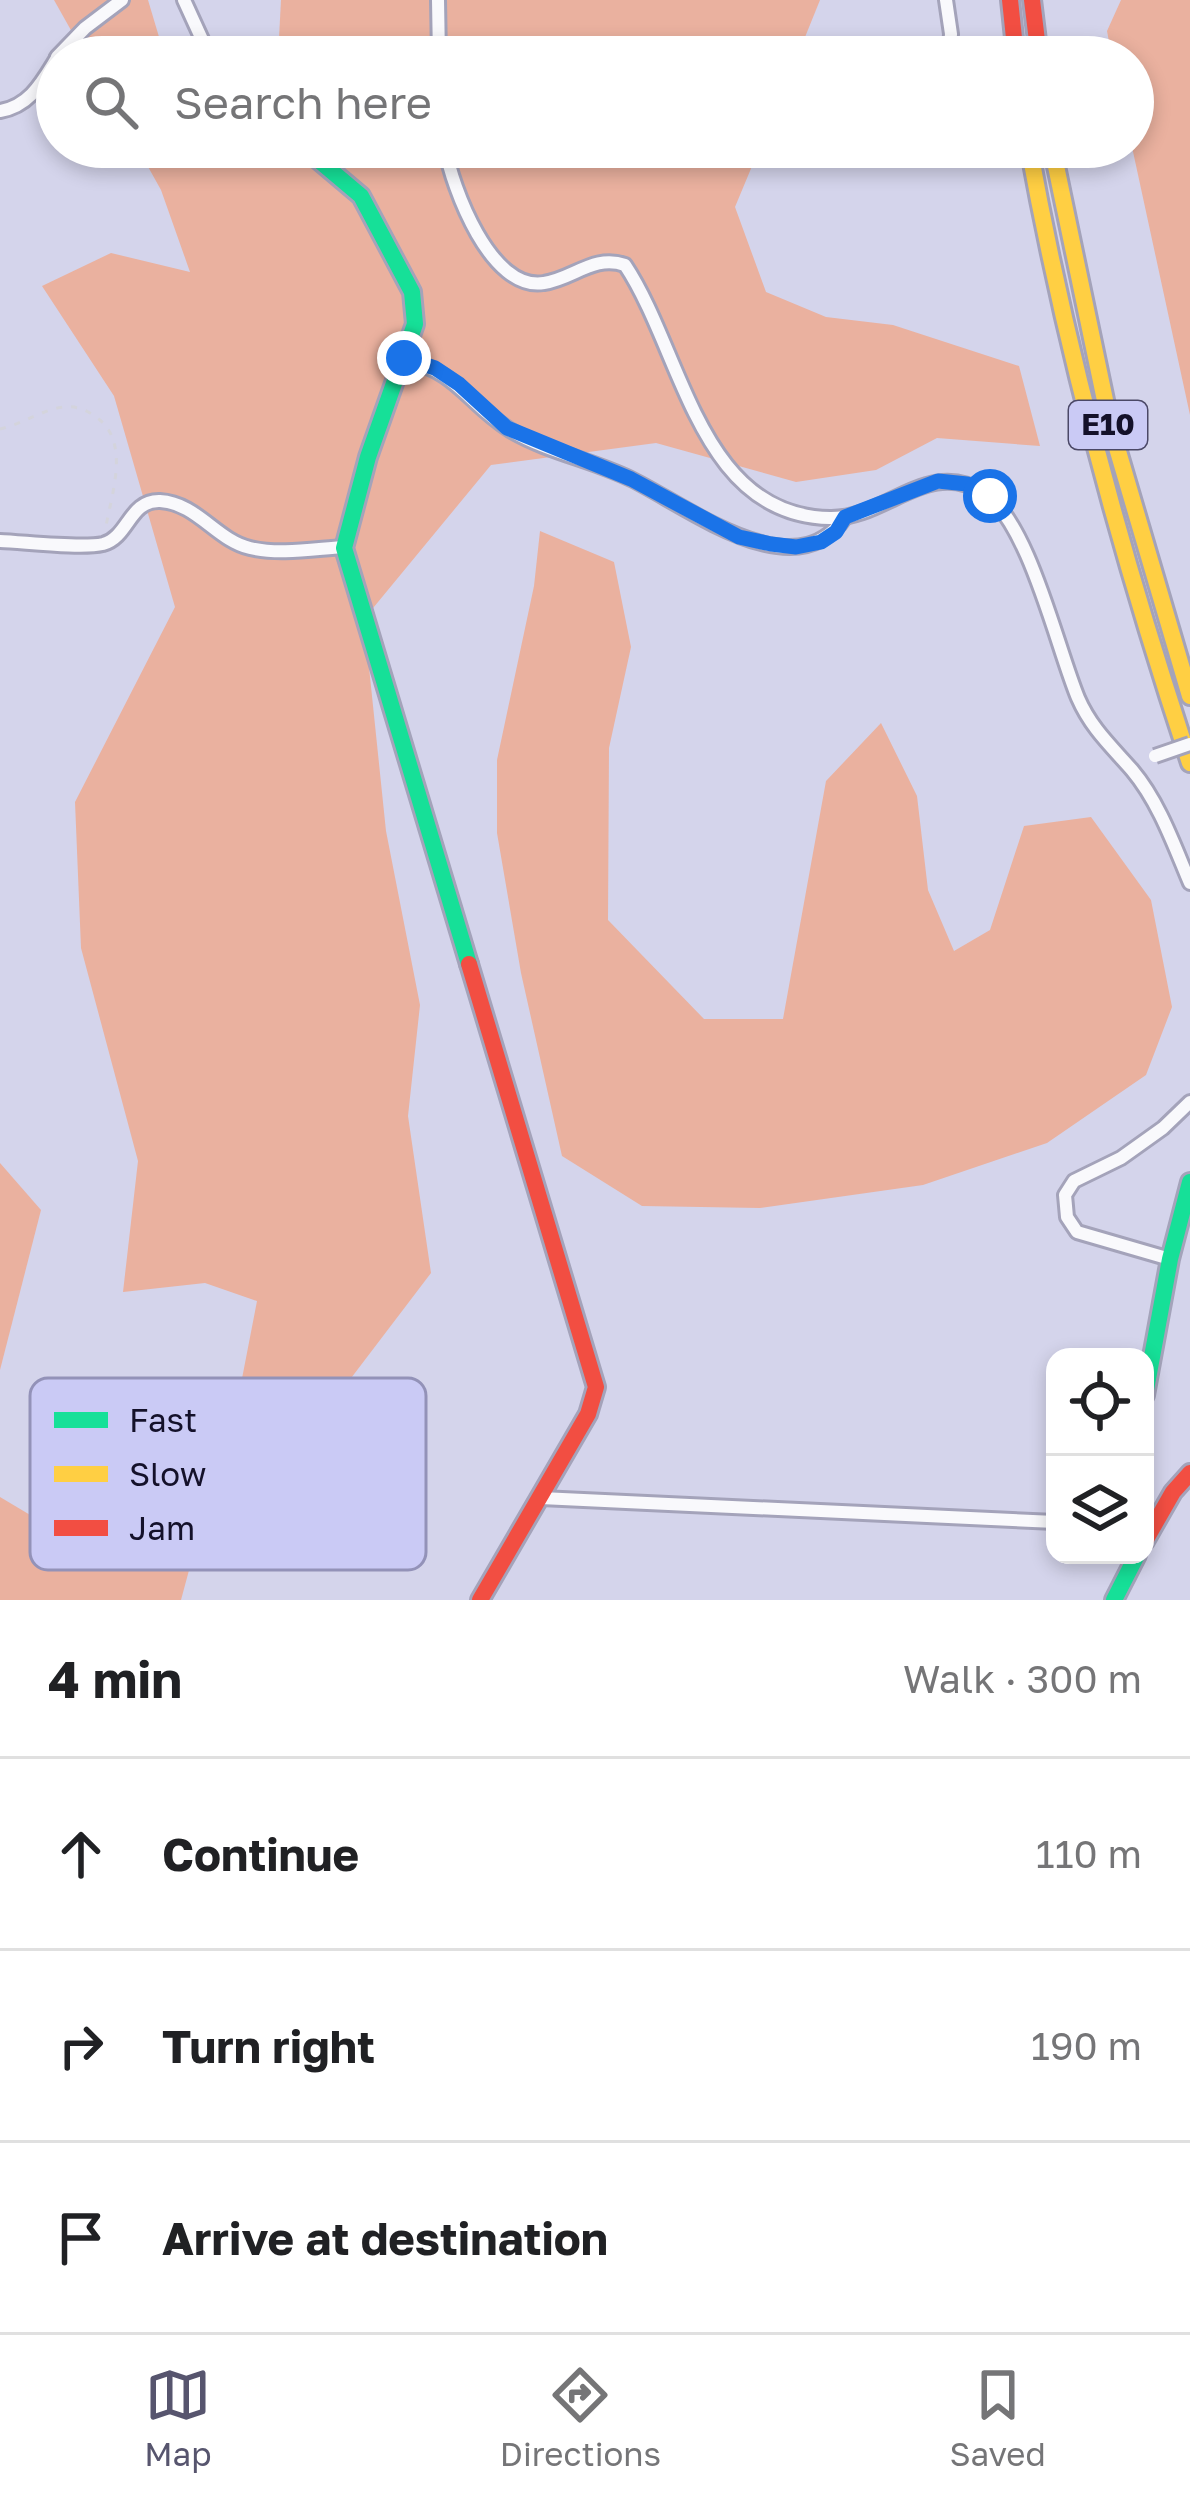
<!DOCTYPE html>
<html lang="en">
<head>
<meta charset="utf-8">
<style>
  :root { --surface:#fff; --page:#f6f6f6; --text:#202124; --muted:#757577; --line:#e0e0e0; --accent:#57556e }
  body { margin:0; font-family:"Golos Text",sans-serif; background:var(--page); color:var(--text) }
  .controls { position:absolute; right:36px; bottom:36px; display:grid; overflow:hidden; border-radius:24px; box-shadow:0 6px 18px #0003 }
  .controls button { width:108px; height:108px; display:grid; place-items:center; padding:0; border:0; border-bottom:3px solid var(--line); background:var(--surface); color:var(--text); font:60px sans-serif }
  .stop { position:absolute; width:36px; height:36px; margin:-27px; border:9px solid #1a73e8; border-radius:50%; background:#fff }
  .stop.end { background:#1a73e8; border-color:#fff; box-shadow:0 3px 12px #0008 }
  .list { margin:0; padding:0; list-style:none }
  h2 { display:flex; justify-content:space-between; align-items:center; height:156px; margin:0; padding:0 48px; font-size:51px }
  h2 small { font-size:39px; font-weight:400; color:var(--muted) }
  .list li { display:grid; grid-template-columns:78px 1fr auto; gap:36px; align-items:center; box-sizing:border-box; height:192px; padding:0 48px; border-top:3px solid var(--line) }
  .list b { display:block; font-size:45px; white-space:nowrap }
  .list em { font-size:39px; font-style:normal; color:var(--muted) }
  .icon { flex:none; width:66px; height:66px; fill:none; stroke:currentColor; stroke-width:2; stroke-linecap:round; stroke-linejoin:round }
  .map { position:relative; flex:none; width:1190px; height:1600px; overflow:hidden }
  .search { position:absolute; background:var(--surface); box-shadow:0 6px 18px #0003; left:36px; right:36px; top:36px; height:132px; display:flex; align-items:center; gap:30px; box-sizing:border-box; padding:0 42px; border-radius:66px; color:var(--muted); font-size:45px }
  .sheet { height:732px; background:var(--surface) }
  nav { display:flex; justify-content:space-around; align-items:center; box-sizing:border-box; height:168px; border-top:3px solid var(--line); background:var(--surface); font-size:33px; color:var(--muted) }
  nav a { display:grid; justify-items:center; gap:6px }
  nav .on { color:var(--accent) }
  .map>svg:first-child { display:block }
  .green { fill:#eab19f }
  .lines { fill:none; stroke-linecap:round; stroke-linejoin:round }
  .street-casing { stroke:#a4a3ba; stroke-width:18 }
  .fast-casing { stroke:#a4a3ba; stroke-width:22 }
  .slow-casing { stroke:#a4a3ba; stroke-width:22 }
  .jam-casing { stroke:#a4a3ba; stroke-width:22 }
  .path { stroke:#d4d4dc; stroke-width:3; stroke-dasharray:6 9; stroke-linecap:butt }
  .street { stroke:#f9f9fc; stroke-width:12 }
  .fast { stroke:#16e098; stroke-width:16 }
  .slow { stroke:#ffcf43; stroke-width:16 }
  .jam { stroke:#f24e42; stroke-width:16 }
  .street-bridge-casing { stroke:#a4a3ba; stroke-width:18; stroke-linecap:butt }
  .street-bridge { stroke:#f9f9fc; stroke-width:12 }
  .route { stroke:#1a73e8; stroke-width:15 }
  .labels { text-anchor:middle; stroke-width:9; stroke-linejoin:round; paint-order:stroke }
  .shield { fill:#cacaf5; stroke:#4b4867; stroke-width:3 }
  .shield-label { font-size:30px; font-weight:bold; fill:#14112a }
  .key { fill:#cacaf5; stroke:#9392b8; stroke-width:3 }
  .key-label { font-size:33px; fill:#14112a }
</style>
</head>
<body>
<div class="map">
<svg width="1190" height="1600" viewBox="0 0 1190 1600">
  <rect width="100%" height="100%" fill="#d4d4eb"/>
  <g class="green">
    <path d="M54,0H148L165,57H86Z"/>
    <path d="M281,0H820L797,57H278Z"/>
    <path d="M1121,0H1190V415L1132,147L1133,57H1112L1107,31Z"/>
    <path d="M137,147H225L268,168L271,147H760L735,207L766,292L826,317L893,325L1019,366L1040,446L937,438L876,470L796,482L656,443L491,465L364,619L386,831L420,1005L408,1116L431,1273L342,1390L202,1522L181,1600H0V1497L47,1525L148,1493L233,1425L257,1301L205,1283L123,1292L138,1161L81,948L75,802L175,607L114,396L42,286L111,253L190,272L161,190Z"/>
    <path d="M540,531L614,562L631,647L609,748L608,920L704,1019H783L826,781L881,723L917,796L928,890L954,951L990,930L1024,826L1091,817L1151,900L1172,1007L1146,1075L1047,1143L923,1185L760,1208L642,1206L562,1156L521,973L497,833V760L534,586Z"/>
    <path d="M0,1163L41,1210L0,1370Z"/>
  </g>
  <g class="lines">
    <g class="street-casing">
      <g id="street">
        <path d="M184,0L210,57"/>
        <path d="M438,0L439,57"/>
        <path d="M946,0L951,34L949,57"/>
        <path d="M57,57L85,28L122,0"/>
        <path d="M0,111C30,106 42,82 57,58"/>
        <path d="M445,147C452,188 491,292 544,283C573,279 594,254 625,265C683,352 699,516 830,518C886,519 928,457 984,493C1029,522 1057,648 1078,698C1091,728 1111,746 1132,770C1159,802 1174,845 1190,883"/>
        <path d="M403,359C459,372 467,403 510,430C547,452 592,460 631,479C687,506 795,592 845,517"/>
        <path d="M0,541C25,542 81,549 103,544C129,537 129,500 160,501C197,503 216,540 250,548C279,555 313,549 343,547"/>
        <path d="M1170,1259L1077,1232L1067,1217L1065,1195L1074,1181L1121,1158L1163,1128L1190,1102"/>
        <path d="M541,1498L1055,1522"/>
      </g>
    </g>
    <g class="fast-casing">
      <g id="fast">
        <path d="M303,147L361,196L412,292L415,324L368,457L344,548L469,964"/>
        <path d="M1145,1395L1170,1259L1190,1182"/>
        <path d="M1114,1600L1137,1555"/>
      </g>
    </g>
    <g class="slow-casing">
      <g id="slow">
        <path d="M1029,147C1067,357 1123,561 1190,763"/>
        <path d="M1052,147L1110,424L1190,696"/>
      </g>
    </g>
    <g class="jam-casing">
      <g id="jam">
        <path d="M1010,0L1016,57"/>
        <path d="M1032,0L1039,57"/>
        <path d="M469,964L596,1387L588,1414L480,1600"/>
        <path d="M1145,1541L1173,1492L1190,1473"/>
      </g>
    </g>
    <path class="path" d="M0,429C22,424 42,410 63,407C73,406 82,408 90,413C132,436 113,488 106,526"/>
    <use href="#street" class="street"/>
    <use href="#fast" class="fast"/>
    <use href="#slow" class="slow"/>
    <use href="#jam" class="jam"/>
    <g class="street-bridge-casing">
      <path id="street-bridge" d="M1155,756L1190,744"/>
    </g>
    <use href="#street-bridge" class="street-bridge"/>
  </g>
  <g class="lines">
    <path class="route" d="M404,358L435,368L459,384L507,428L631,479L739,537L771,544L796,547L821,542L836,532L845,517L938,481L967,484L990,496"/>
  </g>
  <g class="labels">
    <rect class="shield" x="1069" y="401" width="78" height="48" rx="9"/>
    <g class="shield-label">
      <text x="1108" y="435">E10</text>
    </g>
  </g>
  <rect x="30" y="1378" width="396" height="192" rx="18" class="key"/>
  <rect x="54" y="1412" width="54" height="16" fill="#16e098"/>
  <rect x="54" y="1466" width="54" height="16" fill="#ffcf43"/>
  <rect x="54" y="1520" width="54" height="16" fill="#f24e42"/>
  <g class="key-label">
    <text x="129" y="1432">Fast</text>
    <text x="129" y="1486">Slow</text>
    <text x="129" y="1540">Jam</text>
  </g>
</svg>
<div class="controls">
<button><svg class="icon" aria-label="locate" viewBox="0 0 24 24"><circle cx="12" cy="12" r="6"/><path d="M12 2v4M12 18v4M2 12h4M18 12h4"/></svg></button>
<button><svg class="icon" aria-label="layers" viewBox="0 0 24 24"><path d="M12 4l9 5-9 5-9-5zM3 14l9 5 9-5"/></svg></button>
</div>
<div class="stop" style="left:990px;top:496px"></div>
<div class="stop end" style="left:404px;top:358px"></div>
<div class="search"><svg class="icon" aria-label="search" viewBox="0 0 24 24"><circle cx="10" cy="10" r="6"/><path d="M15 15l6 6"/></svg>Search here</div>
</div>
<section class="sheet">
<h2>4 min<small>Walk · 300 m</small></h2>
<ul class="list">
<li><svg class="icon" aria-label="ahead" viewBox="0 0 24 24"><path d="M12 20V5M6 11l6-6 6 6"/></svg><div><b>Continue</b></div><em>110 m</em></li>
<li><svg class="icon" aria-label="right" viewBox="0 0 24 24"><path d="M7 20v-9h11M14 6l5 5-5 5"/></svg><div><b>Turn right</b></div><em>190 m</em></li>
<li><svg class="icon" aria-label="arrive" viewBox="0 0 24 24"><path d="M6 21V4h12l-3 4 3 4H6"/></svg><div><b>Arrive at destination</b></div></li>
</ul>
</section>
<nav>
<a class="on"><svg class="icon" aria-label="map" viewBox="0 0 24 24"><path d="M3 6l6-2 6 2 6-2v14l-6 2-6-2-6 2zM9 4v14M15 6v14"/></svg>Map</a>
<a><svg class="icon" aria-label="directions" viewBox="0 0 24 24"><path d="M12 3l9 9-9 9-9-9zM9 14v-3h6M13 9l2 2-2 2"/></svg>Directions</a>
<a><svg class="icon" aria-label="saved" viewBox="0 0 24 24"><path d="M7 4h10v16l-5-4-5 4z"/></svg>Saved</a>
</nav>
</body>
</html>
